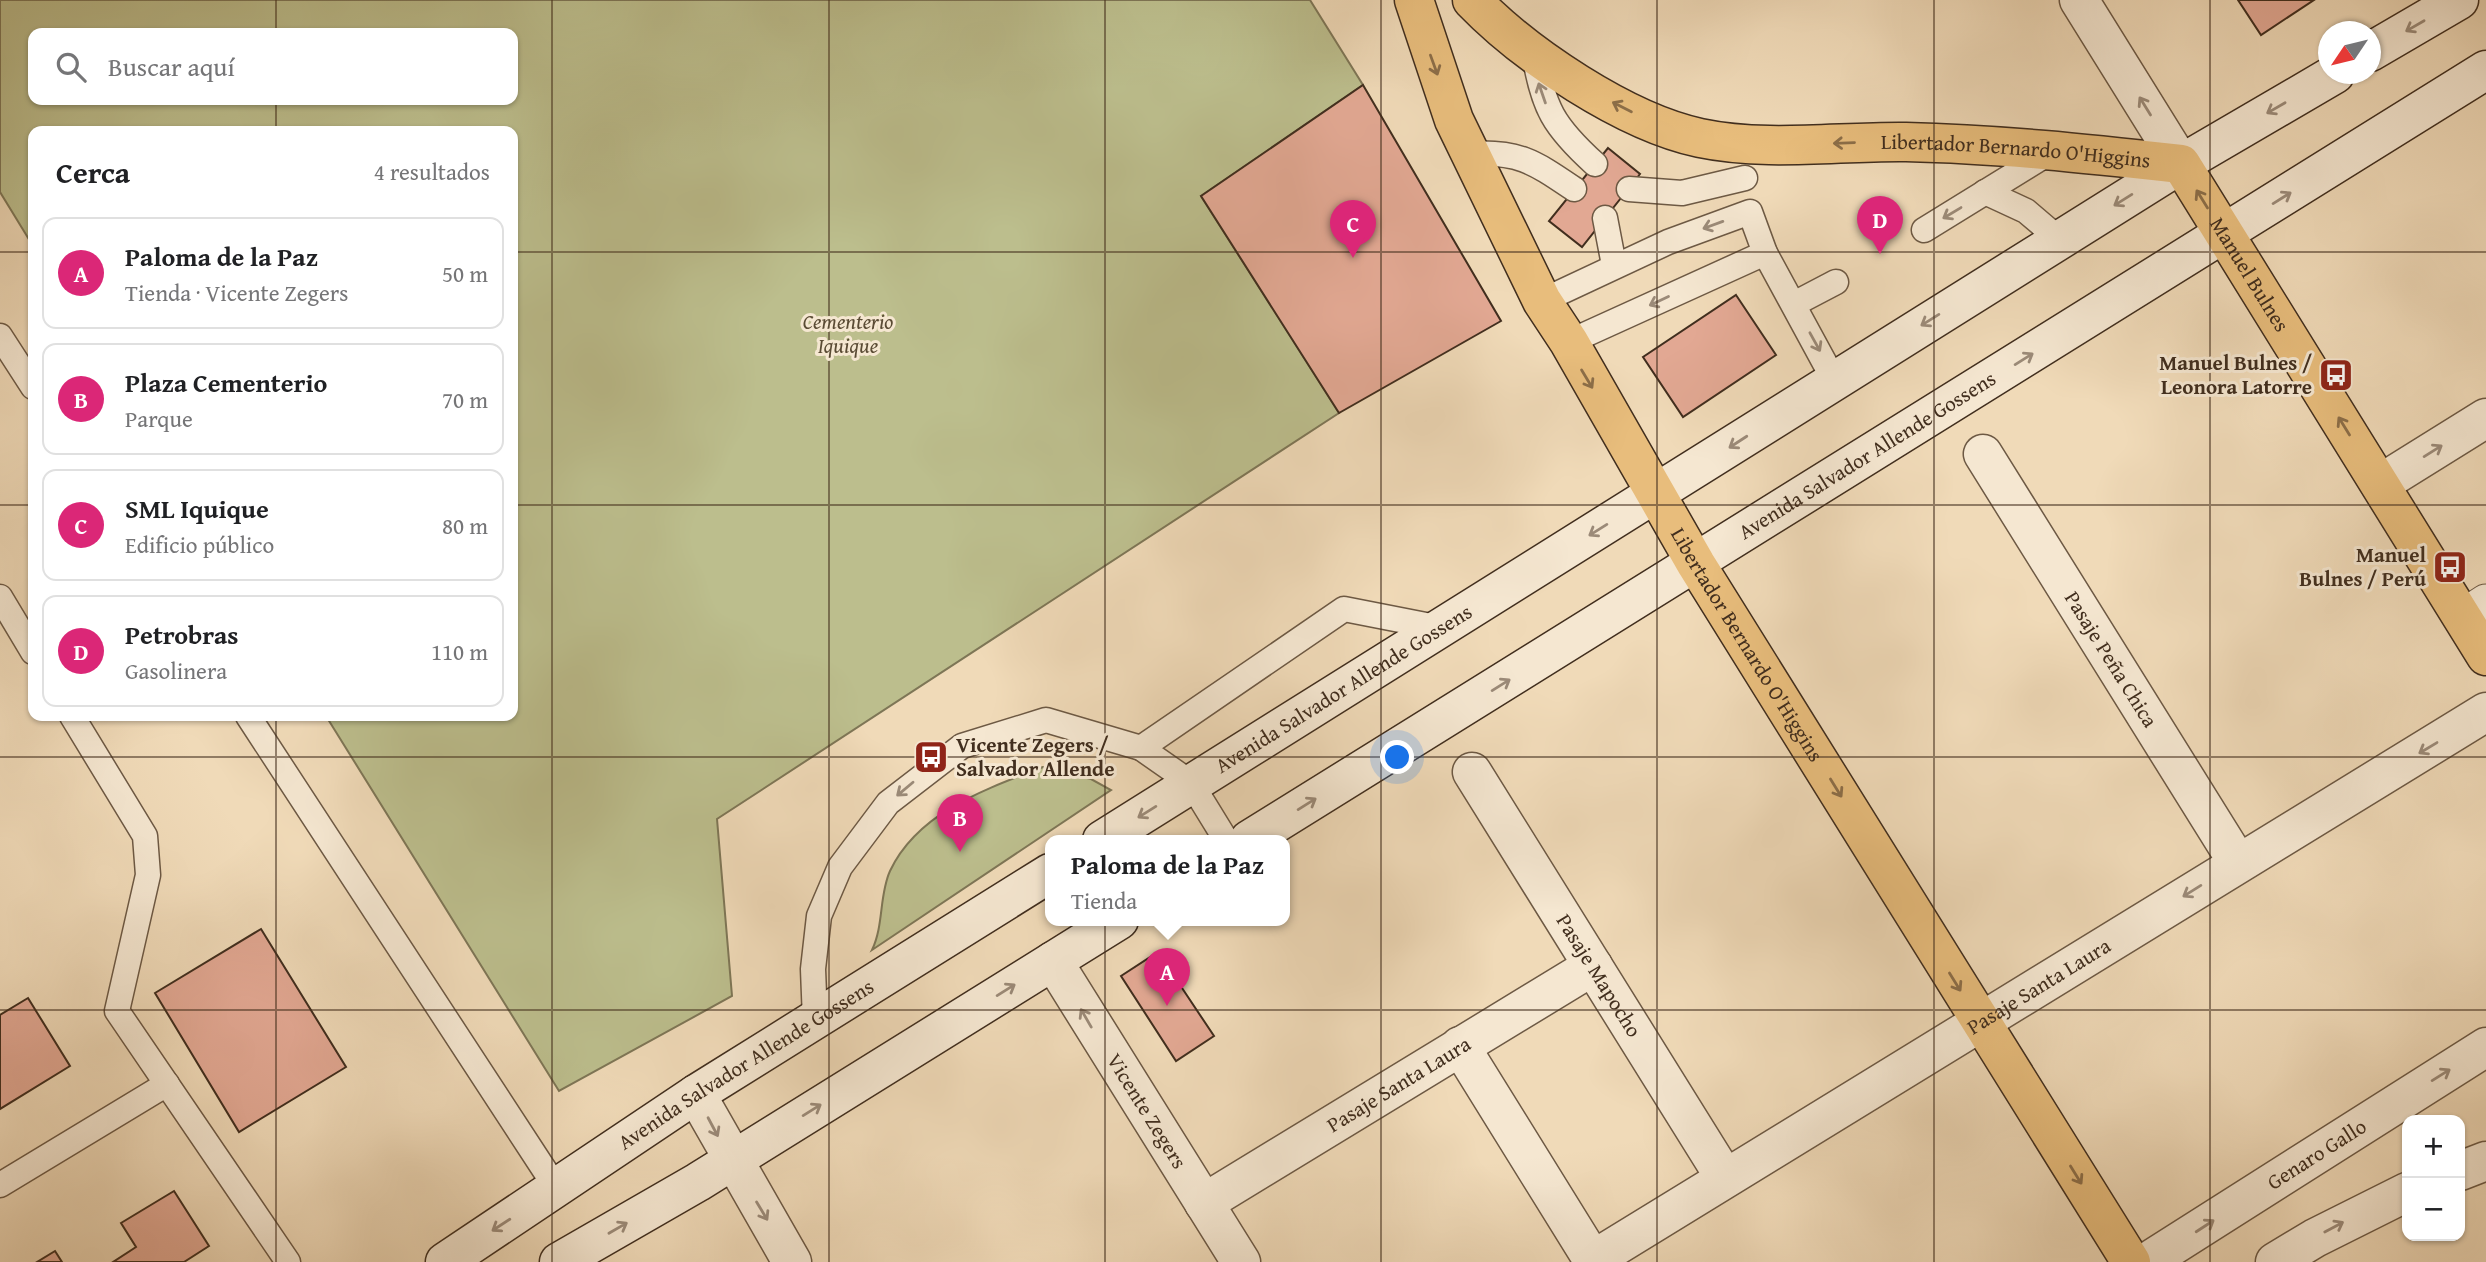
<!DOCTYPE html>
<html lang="es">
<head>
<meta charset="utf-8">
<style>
  :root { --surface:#fff; --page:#f6f6f6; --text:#202124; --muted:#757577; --line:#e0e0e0; --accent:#db2777 }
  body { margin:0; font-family:"Gentium Book Plus",serif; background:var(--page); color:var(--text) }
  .controls { position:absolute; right:21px; bottom:21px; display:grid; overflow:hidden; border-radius:14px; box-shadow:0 2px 5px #0004 }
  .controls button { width:63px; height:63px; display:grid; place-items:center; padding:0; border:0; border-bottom:2px solid var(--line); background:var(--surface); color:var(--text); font:35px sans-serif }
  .compass { position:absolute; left:2318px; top:21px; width:63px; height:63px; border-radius:50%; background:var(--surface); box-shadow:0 2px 5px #0004; rotate:235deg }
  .you { position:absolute; left:1398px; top:758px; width:24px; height:24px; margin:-18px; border:5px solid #fff; border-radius:50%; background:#1a73e8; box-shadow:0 0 0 10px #1a73e833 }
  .badge { display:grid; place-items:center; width:46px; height:46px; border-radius:50%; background:var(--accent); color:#fff; font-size:23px; font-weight:700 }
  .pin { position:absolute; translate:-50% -58px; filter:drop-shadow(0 2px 4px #0008) }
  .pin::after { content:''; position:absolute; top:37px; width:24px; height:21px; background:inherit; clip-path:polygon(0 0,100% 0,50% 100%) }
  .popup { position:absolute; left:1045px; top:835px; width:245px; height:91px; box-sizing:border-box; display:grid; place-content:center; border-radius:14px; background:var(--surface); filter:drop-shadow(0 2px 5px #0005); font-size:23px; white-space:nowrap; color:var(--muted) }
  .popup b { font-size:26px; color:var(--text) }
  .popup::after { content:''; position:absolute; left:50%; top:100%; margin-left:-14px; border:14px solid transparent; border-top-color:var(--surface) }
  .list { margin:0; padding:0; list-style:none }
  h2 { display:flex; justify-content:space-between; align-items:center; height:91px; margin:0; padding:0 28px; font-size:30px }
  h2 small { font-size:23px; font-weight:400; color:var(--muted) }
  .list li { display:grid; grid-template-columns:46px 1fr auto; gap:21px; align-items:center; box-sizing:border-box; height:112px; margin:0 14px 14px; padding:0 14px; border:2px solid var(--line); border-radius:14px }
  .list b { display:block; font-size:26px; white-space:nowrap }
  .list p { margin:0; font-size:23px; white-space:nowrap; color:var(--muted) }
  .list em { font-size:23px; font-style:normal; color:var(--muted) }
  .icon { flex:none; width:38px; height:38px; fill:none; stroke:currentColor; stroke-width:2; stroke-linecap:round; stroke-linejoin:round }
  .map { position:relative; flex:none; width:2486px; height:1262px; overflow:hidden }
  .search { position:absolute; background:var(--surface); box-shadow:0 2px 5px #0004; left:28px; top:28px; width:490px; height:77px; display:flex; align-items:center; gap:18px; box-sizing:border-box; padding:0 24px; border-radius:14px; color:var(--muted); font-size:26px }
  .panel { position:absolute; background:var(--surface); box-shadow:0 2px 5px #0004; left:28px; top:126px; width:490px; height:595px; border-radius:14px }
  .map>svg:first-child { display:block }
  .green { fill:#bcbe8d; stroke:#7e7656; stroke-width:2; fill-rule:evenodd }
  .building { fill:#e2a893; stroke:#412e1e; stroke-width:2 }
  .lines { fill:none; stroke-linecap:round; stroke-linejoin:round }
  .service-casing { stroke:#6d5944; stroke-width:27 }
  .pedestrian-casing { stroke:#6d5944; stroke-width:39 }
  .minor-casing { stroke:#6d5944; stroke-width:41 }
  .tertiary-casing { stroke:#6d5944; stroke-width:41 }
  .secondary-casing { stroke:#412e1e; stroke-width:41 }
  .primary-casing { stroke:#412e1e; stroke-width:41 }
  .service { stroke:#f5e7d1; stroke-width:24 }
  .pedestrian { stroke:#f5e7d1; stroke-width:37 }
  .minor { stroke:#f5e7d1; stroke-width:38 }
  .tertiary { stroke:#f5e7d1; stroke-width:38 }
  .secondary { stroke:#f5e7d1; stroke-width:38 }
  .primary { stroke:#e8bd7c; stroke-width:38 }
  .oneway { stroke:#9b8a78 }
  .oneway2 { stroke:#8c6e48 }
  .grid { fill:none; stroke:#412e1e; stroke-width:2; stroke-opacity:0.55 }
  .labels { text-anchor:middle; stroke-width:6; stroke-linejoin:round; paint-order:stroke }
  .street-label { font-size:21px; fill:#412e1e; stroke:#f5e7d1 }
  .park-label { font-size:21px; font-style:italic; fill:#5a4b34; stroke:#f5e7d1 }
  .poi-label { font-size:21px; font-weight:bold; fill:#412e1e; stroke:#f5e7d1; text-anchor:end }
</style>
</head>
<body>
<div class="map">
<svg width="2486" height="1262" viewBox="0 0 2486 1262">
  <rect width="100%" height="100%" fill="#f0dab8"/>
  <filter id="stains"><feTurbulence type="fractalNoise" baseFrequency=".00286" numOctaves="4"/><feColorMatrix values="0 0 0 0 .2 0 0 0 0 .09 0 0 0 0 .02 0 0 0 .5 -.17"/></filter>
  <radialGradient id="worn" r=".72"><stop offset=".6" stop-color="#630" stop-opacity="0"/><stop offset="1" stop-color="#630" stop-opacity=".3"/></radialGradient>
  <g class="green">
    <path d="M0,0H1310L1363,85L1201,196L1339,413L717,819L732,996L559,1091L326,716H513V131H33V246L0,192ZM33,33H513V100H33Z"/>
    <path d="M1043,767L1091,779L1111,790L872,950C884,925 879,895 890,871C918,812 986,789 1043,767Z"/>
  </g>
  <g class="building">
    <path d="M2238,0H2314L2261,35Z"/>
    <path d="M1363,85L1501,321L1339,413L1201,196Z"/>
    <path d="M1608,148L1640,174L1582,247L1549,221Z"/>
    <path d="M1736,295L1776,355L1683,417L1643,357Z"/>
    <path d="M261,929L346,1067L239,1132L155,993Z"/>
    <path d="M1158,952L1214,1036L1176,1061L1121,976Z"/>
    <path d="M28,998L70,1066L0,1109V1015Z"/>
    <path d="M174,1191L209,1246L184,1262H113L136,1247L121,1223Z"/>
    <path d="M55,1251L62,1262H37Z"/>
  </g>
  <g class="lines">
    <g class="service-casing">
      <g id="service">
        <path d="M1534,53C1543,108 1554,127 1595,164"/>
        <path d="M1470,154C1519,151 1534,162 1574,189"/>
        <path d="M1629,189L1682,193L1745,178"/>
        <path d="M1985,192L2026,211L2060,240"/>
        <path d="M1605,218L1614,265"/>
        <path d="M1924,230L2052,151"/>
        <path d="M1542,301L1668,242L1750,212L1765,253L1834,380"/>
        <path d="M1794,304L1836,282"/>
        <path d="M0,336L33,387"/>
        <path d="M1569,342L1765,253"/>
        <path d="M0,597L33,652"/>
        <path d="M72,716L145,836L148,875L117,1011L288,1262"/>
        <path d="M248,716L557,1189"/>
        <path d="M1141,748L1344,609L1441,628"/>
        <path d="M815,1020L813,969L819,916L840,867L888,803L962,746L1046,720L1141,748L1191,783L1226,840"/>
        <path d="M0,1185L167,1084"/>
      </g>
    </g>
    <g class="pedestrian-casing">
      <path id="pedestrian" d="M2463,618L2486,603"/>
    </g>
    <g class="minor-casing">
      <g id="minor">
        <path d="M2079,0L2181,164"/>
        <path id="s1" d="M1983,454L2238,863"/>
        <path d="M2380,484L2486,418"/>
        <path id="s2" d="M1472,772L1725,1178"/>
        <path d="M1460,1046L1594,1262"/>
        <path d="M696,1094L792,1262"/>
        <path d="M2460,1171L2486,1161"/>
        <path id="s3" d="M1204,1203L1593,966"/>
        <path id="s4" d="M1593,1260L2486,712"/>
        <path id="s5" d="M2147,1262L2486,1047"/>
        <path d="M2275,1262L2315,1238L2407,1192"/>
      </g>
    </g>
    <g class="tertiary-casing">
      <g id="tertiary">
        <path id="s6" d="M1053,961L1241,1262"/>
      </g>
    </g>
    <g class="secondary-casing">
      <g id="secondary">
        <path d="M2370,52L2459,0"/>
        <path id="s7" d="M1102,840L2181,164L2335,74"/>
        <path id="s8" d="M1249,840L2486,70"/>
        <path id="s9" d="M445,1262L696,1094L1050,873"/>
        <path d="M559,1262L698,1182L1119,920"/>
      </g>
    </g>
    <g class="primary-casing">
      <g id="primary">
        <path id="s10" d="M1414,0L1454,120L1542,301L1569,342L1696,564L2131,1262"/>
        <path id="s11" d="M1472,0C1525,55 1625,122 1700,138C1767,152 1839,141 1906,142C1998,144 2090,154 2181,164L2486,656"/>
      </g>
    </g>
    <use href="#service" class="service"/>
    <use href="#pedestrian" class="pedestrian"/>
    <use href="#minor" class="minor"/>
    <use href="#tertiary" class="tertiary"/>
    <use href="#secondary" class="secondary"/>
    <use href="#primary" class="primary"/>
  </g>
  <defs><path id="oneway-shaft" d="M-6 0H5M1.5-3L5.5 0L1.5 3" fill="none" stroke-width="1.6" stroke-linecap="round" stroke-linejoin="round" transform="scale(1.75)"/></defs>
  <g class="oneway">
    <use href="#oneway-shaft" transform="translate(2415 26) rotate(150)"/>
    <use href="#oneway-shaft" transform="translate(1542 93) rotate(-109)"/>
    <use href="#oneway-shaft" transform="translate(2145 106) rotate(-122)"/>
    <use href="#oneway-shaft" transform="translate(2276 108) rotate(150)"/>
    <use href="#oneway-shaft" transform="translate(2282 198) rotate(-32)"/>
    <use href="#oneway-shaft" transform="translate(2123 200) rotate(148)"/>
    <use href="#oneway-shaft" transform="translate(1952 213) rotate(149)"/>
    <use href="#oneway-shaft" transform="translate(1713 225) rotate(160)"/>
    <use href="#oneway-shaft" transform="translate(1659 301) rotate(155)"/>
    <use href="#oneway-shaft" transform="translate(1930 320) rotate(148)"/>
    <use href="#oneway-shaft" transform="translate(1815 342) rotate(61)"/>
    <use href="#oneway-shaft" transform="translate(2024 359) rotate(-32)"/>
    <use href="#oneway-shaft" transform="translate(1738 442) rotate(147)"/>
    <use href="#oneway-shaft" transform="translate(2433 451) rotate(-32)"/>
    <use href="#oneway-shaft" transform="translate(1598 530) rotate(148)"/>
    <use href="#oneway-shaft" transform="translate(1501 685) rotate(-32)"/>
    <use href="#oneway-shaft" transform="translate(2428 748) rotate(149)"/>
    <use href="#oneway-shaft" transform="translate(905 789) rotate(140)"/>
    <use href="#oneway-shaft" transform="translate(1307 804) rotate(-32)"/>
    <use href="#oneway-shaft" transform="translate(1147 812) rotate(148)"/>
    <use href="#oneway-shaft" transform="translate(2192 891) rotate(148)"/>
    <use href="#oneway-shaft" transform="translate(1006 990) rotate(-32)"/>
    <use href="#oneway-shaft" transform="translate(1086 1018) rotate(-120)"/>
    <use href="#oneway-shaft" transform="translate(2441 1075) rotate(-32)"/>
    <use href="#oneway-shaft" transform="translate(812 1110) rotate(-32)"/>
    <use href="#oneway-shaft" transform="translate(713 1127) rotate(62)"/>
    <use href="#oneway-shaft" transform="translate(762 1211) rotate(59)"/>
    <use href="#oneway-shaft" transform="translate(501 1225) rotate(147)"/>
    <use href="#oneway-shaft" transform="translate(2205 1226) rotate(-33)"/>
    <use href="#oneway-shaft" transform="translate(2334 1227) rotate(-28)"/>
    <use href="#oneway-shaft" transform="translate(618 1228) rotate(-30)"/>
  </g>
  <g class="oneway2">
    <use href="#oneway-shaft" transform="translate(1434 65) rotate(70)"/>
    <use href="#oneway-shaft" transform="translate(1622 107) rotate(-153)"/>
    <use href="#oneway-shaft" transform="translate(1844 143) rotate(178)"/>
    <use href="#oneway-shaft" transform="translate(2202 199) rotate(-122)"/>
    <use href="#oneway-shaft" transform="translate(1587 379) rotate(59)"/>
    <use href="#oneway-shaft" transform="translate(2344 426) rotate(-122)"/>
    <use href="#oneway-shaft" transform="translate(1836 788) rotate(58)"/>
    <use href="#oneway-shaft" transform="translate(1955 982) rotate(58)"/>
    <use href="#oneway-shaft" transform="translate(2076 1175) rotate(58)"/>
  </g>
  <path class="grid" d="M276,0V33M552,0V1262M829,0V1262M1105,0V1262M1381,0V1262M1657,0V1262M1934,0V1262M2210,0V1262M276,100V131M0,252H33M513,252H2486M0,505H33M513,505H2486M276,716V1262M0,757H2486M0,1010H2486"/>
  <defs>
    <g id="bus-square" transform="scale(1.75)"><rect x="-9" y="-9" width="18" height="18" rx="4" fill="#8f2418" stroke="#f5e7d1"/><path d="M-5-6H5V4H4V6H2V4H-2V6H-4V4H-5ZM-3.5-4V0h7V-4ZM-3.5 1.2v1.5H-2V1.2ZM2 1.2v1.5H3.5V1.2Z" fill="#fff"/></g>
  </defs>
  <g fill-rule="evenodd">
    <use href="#bus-square" x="2336" y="375"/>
    <use href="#bus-square" x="2450" y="567"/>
    <use href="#bus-square" x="931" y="757"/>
  </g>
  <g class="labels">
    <g class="street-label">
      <text dy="7" stroke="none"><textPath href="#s11" startOffset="586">Libertador Bernardo O'Higgins</textPath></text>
      <text dy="7" stroke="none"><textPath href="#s11" startOffset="882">Manuel Bulnes</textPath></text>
      <text dy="7" stroke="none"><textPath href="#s8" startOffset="728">Avenida Salvador Allende Gossens</textPath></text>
      <text dy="7" stroke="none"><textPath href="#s10" startOffset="728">Libertador Bernardo O'Higgins</textPath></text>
      <text dy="7" stroke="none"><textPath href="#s1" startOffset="242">Pasaje Peña Chica</textPath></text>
      <text dy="7" stroke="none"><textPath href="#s7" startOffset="285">Avenida Salvador Allende Gossens</textPath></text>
      <text dy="7" stroke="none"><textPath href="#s2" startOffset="240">Pasaje Mapocho</textPath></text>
      <text dy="7" stroke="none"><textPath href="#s4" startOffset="523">Pasaje Santa Laura</textPath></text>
      <text dy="7" stroke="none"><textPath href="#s9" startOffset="360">Avenida Salvador Allende Gossens</textPath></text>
      <text dy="7" stroke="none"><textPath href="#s3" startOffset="228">Pasaje Santa Laura</textPath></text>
      <text dy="7" stroke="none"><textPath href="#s6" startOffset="177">Vicente Zegers</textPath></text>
      <text dy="7" stroke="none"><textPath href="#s5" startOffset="201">Genaro Gallo</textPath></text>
    </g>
    <g class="park-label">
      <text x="848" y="329">Cementerio<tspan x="848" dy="24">Iquique</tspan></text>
    </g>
    <g class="poi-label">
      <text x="2312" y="370">Manuel Bulnes /<tspan x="2312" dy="24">Leonora Latorre</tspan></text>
      <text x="2426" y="562">Manuel<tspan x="2426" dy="24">Bulnes / Perú</tspan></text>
      <text x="956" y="752" text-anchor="start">Vicente Zegers /<tspan x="956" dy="24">Salvador Allende</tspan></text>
    </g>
  </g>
  <rect width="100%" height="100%" filter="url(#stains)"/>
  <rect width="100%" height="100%" fill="url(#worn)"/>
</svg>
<div class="controls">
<button>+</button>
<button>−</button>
</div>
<svg class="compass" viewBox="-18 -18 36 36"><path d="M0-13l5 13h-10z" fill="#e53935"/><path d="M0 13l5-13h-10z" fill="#757577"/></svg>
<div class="you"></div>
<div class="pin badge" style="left:1167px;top:1006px">A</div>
<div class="popup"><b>Paloma de la Paz</b>Tienda</div>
<div class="pin badge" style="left:960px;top:852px">B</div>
<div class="pin badge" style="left:1353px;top:258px">C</div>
<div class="pin badge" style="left:1880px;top:254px">D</div>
<div class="search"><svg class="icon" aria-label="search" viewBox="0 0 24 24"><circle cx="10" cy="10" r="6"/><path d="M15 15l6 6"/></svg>Buscar aquí</div>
<section class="panel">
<h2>Cerca<small>4 resultados</small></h2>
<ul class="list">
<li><span class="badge">A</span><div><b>Paloma de la Paz</b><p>Tienda · Vicente Zegers</p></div><em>50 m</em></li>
<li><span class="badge">B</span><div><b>Plaza Cementerio</b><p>Parque</p></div><em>70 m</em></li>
<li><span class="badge">C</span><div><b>SML Iquique</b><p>Edificio público</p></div><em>80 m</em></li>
<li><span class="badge">D</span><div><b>Petrobras</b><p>Gasolinera</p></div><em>110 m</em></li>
</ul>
</section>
</div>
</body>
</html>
